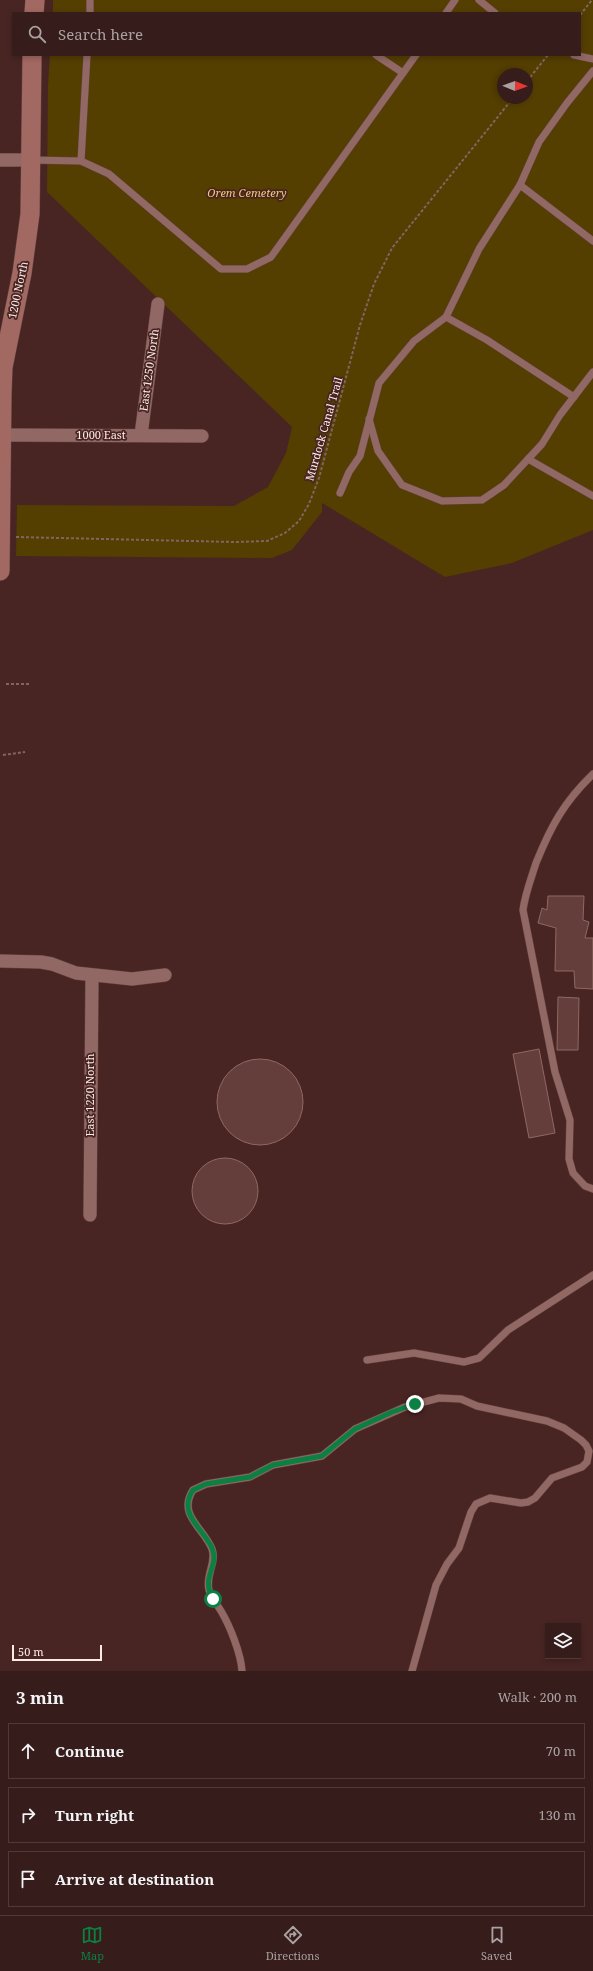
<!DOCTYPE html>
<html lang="en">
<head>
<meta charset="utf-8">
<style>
  :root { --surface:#361c1a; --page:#412927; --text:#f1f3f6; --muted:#aaa1a2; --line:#503a39; --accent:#0b8043 }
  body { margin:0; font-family:"Noto Serif",serif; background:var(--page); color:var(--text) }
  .controls { position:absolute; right:12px; bottom:12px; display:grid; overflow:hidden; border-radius:0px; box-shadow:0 2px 6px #0003 }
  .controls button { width:36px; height:36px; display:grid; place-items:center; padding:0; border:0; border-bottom:1px solid var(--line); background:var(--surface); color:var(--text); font:20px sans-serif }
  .compass { position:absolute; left:497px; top:68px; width:36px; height:36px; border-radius:50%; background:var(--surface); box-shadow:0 2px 6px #0003; rotate:91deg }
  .scale { position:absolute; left:12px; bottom:10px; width:90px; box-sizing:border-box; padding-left:4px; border:2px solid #feebe8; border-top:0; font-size:11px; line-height:14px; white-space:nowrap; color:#feebe8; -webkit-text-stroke:3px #482522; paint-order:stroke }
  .stop { position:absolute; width:12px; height:12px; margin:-9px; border:3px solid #0b8043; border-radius:50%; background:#fff }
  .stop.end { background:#0b8043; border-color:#fff; box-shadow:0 1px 4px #0008 }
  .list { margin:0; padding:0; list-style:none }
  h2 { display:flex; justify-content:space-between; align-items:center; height:52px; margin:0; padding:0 16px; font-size:17px }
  h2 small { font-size:13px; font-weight:400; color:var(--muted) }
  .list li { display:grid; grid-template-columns:26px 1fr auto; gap:12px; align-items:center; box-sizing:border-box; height:56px; margin:0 8px 8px; padding:0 8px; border:1px solid var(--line); border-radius:0px }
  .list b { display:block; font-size:15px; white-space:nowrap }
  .list em { font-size:13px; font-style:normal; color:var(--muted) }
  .icon { flex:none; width:22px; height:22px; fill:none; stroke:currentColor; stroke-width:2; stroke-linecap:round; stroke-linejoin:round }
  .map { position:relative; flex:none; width:593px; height:1671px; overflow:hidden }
  .search { position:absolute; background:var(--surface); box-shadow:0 2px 6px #0003; left:12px; right:12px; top:12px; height:44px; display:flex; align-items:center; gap:10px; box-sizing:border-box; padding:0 14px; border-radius:0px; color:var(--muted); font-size:15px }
  .sheet { height:244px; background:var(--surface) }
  nav { display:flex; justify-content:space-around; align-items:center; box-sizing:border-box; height:56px; border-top:1px solid var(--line); background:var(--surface); font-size:11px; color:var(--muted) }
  nav a { display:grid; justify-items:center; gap:2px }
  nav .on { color:var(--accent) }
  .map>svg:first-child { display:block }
  .green { fill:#543e00; fill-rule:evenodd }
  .building { fill:#633e3a; stroke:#906863 }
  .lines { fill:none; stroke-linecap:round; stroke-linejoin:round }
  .lane-casing { stroke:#5f4240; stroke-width:8 }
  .street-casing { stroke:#5f4240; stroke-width:14 }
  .secondary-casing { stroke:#5f4240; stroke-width:20 }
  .path { stroke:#826461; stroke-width:2; stroke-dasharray:3 2; stroke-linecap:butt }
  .lane { stroke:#916863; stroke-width:7 }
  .street { stroke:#916863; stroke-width:13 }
  .secondary { stroke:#a26862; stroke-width:19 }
  .route { stroke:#0b8043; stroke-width:5 }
  .labels { text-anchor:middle; stroke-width:3.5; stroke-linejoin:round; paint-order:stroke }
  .park-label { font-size:11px; font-style:italic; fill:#f0cb78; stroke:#482522 }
  .street-label { font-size:11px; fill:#feebe8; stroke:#482522 }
</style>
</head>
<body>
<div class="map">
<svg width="593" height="1671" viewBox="0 0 593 1671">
  <rect width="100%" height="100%" fill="#482522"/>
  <path class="green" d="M53,0H593V530L512,563L445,577L322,503V512L292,550L272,558L16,556L17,505L234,506L268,487L286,453L292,427L47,192L48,85L50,55H580V13H53ZM503,74H527V98H503Z"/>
  <g class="building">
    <path d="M548,896H584L583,920L589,922L585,938H593V989L575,988L574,971H555L556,928L538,923L542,908L547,910Z"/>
    <path d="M558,997L579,998L578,1050H557Z"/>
    <path d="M539,1049L555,1133L529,1138L513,1054Z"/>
    <circle cx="260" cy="1102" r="43"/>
    <circle cx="225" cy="1191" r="33"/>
  </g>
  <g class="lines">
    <g class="lane-casing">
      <g id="lane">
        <path d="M479,0L495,13"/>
        <path d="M90,13V0"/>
        <path d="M446,13L455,0"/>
        <path d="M87,55L81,161L109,174L221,269H247L271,257L416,55"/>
        <path d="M376,55L403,73"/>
        <path d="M574,55L593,59"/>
        <path d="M31,160L81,161"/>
        <path d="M520,185L593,241"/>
        <path d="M446,317L487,340L574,397"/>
        <path d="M369,419L378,451L402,485L442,501L482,500L504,485L542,444L560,415L593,372"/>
        <path d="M528,459L593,496"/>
        <path d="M340,493L349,472L360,456L379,383L414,341L446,317L479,249L520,185L539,142L567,103L593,71"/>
        <path d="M593,774C564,802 551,826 536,863C531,879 525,894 523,910L555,1072L570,1120L569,1159L573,1173L585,1186L593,1189"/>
        <path d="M367,1360L414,1353L464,1362L479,1358L508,1330L593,1275"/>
        <path d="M242,1671C241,1654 230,1626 221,1611C217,1604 211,1598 209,1590C205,1575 217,1563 212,1549C204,1528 177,1515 193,1490L206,1484L250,1477L273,1465L322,1456L355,1429L405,1407L439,1398L461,1399L477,1406L547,1421L564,1428L581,1440L586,1445L589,1451L587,1462L582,1467L552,1478L535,1498L528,1502L521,1503L490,1498L476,1504L471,1512L459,1548L447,1564L436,1585L412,1671"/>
      </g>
    </g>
    <g class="street-casing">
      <g id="street">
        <path d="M0,160H31"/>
        <path d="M2,435L202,436"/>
        <path d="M141,435L158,304"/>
        <path d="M0,961L41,962L52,964L76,973L132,979L165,975"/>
        <path d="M90,1215L92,976"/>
      </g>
    </g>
    <g class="secondary-casing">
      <g id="secondary">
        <path d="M34,13L35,0"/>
        <path d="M0,571L2,394L3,367L22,273L30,214L32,55"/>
      </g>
    </g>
    <g class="path">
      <path d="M580,15L592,0"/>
      <path d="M527,81L548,55"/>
      <path d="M16,537L235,542L267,541L285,533L299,521L309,504L319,478L360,325L374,284L392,248L513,98"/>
      <path d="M6,684H30"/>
      <path d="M3,755L25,752"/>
    </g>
    <use href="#lane" class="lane"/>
    <use href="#street" class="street"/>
    <use href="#secondary" class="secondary"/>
  </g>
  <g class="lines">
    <path class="route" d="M213,1599C200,1576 220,1567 212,1548C203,1528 177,1514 193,1490L206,1484L250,1477L273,1465L322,1456L355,1429L392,1412L415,1404"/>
  </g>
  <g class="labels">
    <g class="park-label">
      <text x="247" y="197">Orem Cemetery</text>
    </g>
    <g class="street-label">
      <text transform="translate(18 290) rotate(-78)" y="4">1200 North</text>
      <text transform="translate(149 370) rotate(-82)" y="4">East 1250 North</text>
      <text transform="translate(324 429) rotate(-74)" y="4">Murdock Canal Trail</text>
      <text x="101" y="439">1000 East</text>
      <text transform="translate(90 1095) rotate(-90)" y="4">East 1220 North</text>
    </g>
  </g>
</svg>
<div class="controls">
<button><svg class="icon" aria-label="layers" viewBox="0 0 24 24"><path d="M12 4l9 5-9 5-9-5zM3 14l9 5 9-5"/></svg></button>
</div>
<svg class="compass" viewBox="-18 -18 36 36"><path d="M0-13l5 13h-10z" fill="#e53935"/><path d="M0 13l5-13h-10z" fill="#aaa1a2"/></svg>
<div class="scale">50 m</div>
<div class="stop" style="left:213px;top:1599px"></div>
<div class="stop end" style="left:415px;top:1404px"></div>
<div class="search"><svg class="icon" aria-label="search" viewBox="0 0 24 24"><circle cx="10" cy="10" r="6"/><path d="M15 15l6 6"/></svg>Search here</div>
</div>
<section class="sheet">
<h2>3 min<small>Walk · 200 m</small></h2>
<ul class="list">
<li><svg class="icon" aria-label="ahead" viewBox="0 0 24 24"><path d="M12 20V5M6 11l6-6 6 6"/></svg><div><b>Continue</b></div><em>70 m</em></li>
<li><svg class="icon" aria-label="right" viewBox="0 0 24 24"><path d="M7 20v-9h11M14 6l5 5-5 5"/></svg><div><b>Turn right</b></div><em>130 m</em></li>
<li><svg class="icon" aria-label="arrive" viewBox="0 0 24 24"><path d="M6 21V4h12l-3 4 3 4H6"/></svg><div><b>Arrive at destination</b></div></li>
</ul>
</section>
<nav>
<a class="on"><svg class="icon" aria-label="map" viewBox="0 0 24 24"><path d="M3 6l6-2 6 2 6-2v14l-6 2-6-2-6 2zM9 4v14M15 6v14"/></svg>Map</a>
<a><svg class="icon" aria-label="directions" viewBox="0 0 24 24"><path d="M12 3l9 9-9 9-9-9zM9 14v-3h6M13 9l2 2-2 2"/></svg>Directions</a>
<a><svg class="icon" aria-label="saved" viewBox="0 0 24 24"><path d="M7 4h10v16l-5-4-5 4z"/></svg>Saved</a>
</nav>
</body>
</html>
